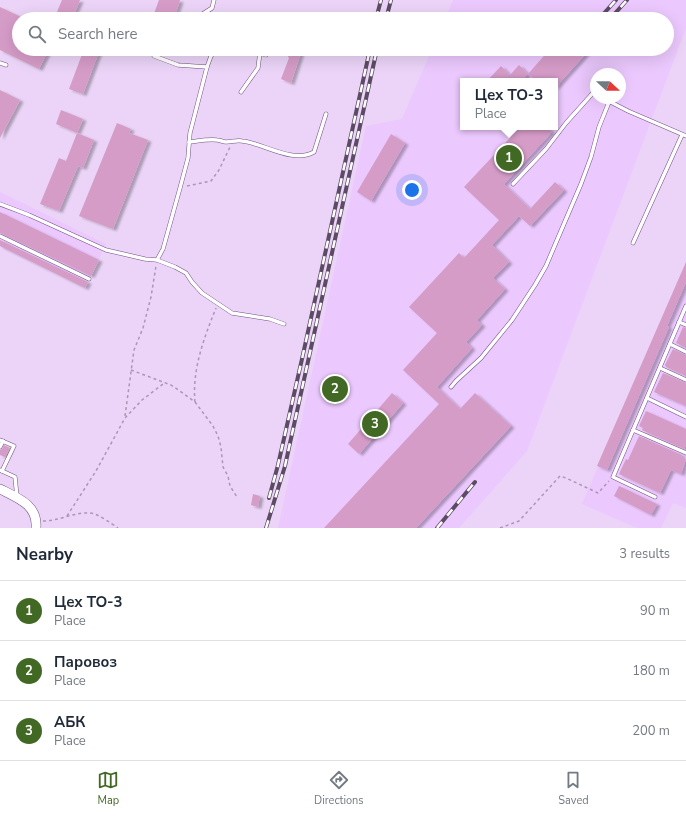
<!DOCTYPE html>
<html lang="en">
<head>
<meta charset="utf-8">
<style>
  :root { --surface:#fff; --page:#f2f2f3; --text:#1f2937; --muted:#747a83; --line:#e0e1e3; --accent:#416924 }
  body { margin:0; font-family:"Nunito Sans",sans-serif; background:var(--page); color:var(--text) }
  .compass { position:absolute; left:590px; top:68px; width:36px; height:36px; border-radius:50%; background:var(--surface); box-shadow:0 4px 16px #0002; rotate:112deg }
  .you { position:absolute; left:412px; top:190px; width:14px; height:14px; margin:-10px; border:3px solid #fff; border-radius:50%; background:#1a73e8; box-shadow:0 0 0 6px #1a73e833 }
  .badge { display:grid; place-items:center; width:26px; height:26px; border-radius:50%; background:var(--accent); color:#fff; font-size:13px; font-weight:700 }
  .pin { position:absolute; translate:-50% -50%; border:2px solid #fff; box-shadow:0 1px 4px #0006 }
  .popup { position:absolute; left:460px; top:78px; width:98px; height:52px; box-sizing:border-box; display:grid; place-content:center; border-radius:0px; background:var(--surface); filter:drop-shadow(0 1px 3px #0005); font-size:13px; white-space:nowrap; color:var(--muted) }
  .popup b { font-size:15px; color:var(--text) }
  .popup::after { content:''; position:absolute; left:50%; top:100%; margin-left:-8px; border:8px solid transparent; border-top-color:var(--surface) }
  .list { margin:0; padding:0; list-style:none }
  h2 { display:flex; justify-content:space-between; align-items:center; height:52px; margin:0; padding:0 16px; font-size:17px }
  h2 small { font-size:13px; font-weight:400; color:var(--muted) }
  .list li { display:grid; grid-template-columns:26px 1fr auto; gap:12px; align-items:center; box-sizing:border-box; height:60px; padding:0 16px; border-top:1px solid var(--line) }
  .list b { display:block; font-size:15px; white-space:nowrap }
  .list p { margin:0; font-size:13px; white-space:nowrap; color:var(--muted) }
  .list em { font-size:13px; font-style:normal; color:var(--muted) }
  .icon { flex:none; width:22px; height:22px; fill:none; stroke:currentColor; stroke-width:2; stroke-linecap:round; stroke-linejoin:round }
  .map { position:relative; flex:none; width:686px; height:528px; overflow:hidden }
  .search { position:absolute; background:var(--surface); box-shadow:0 4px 16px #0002; left:12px; right:12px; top:12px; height:44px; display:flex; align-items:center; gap:10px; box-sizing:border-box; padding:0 14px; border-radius:22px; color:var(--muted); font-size:15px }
  .sheet { height:232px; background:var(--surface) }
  nav { display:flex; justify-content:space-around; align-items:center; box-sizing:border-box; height:56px; border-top:1px solid var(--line); background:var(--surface); font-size:11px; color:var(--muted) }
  nav a { display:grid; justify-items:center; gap:2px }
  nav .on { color:var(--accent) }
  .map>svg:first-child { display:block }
  .built { fill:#ebc8fd; fill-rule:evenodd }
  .building { fill:#d59cc8; filter:url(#shadow) }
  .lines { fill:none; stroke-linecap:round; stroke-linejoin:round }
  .service-casing { stroke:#724f83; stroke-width:4.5 }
  .secondary-casing { stroke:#724f83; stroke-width:10 }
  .path { stroke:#ab96b5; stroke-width:1.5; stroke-dasharray:3 3; stroke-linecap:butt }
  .service { stroke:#fff; stroke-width:3.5 }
  .secondary { stroke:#fff; stroke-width:9 }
  .rail-casing { stroke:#5c4b64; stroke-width:4 }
  .rail { stroke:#fff; stroke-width:2.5; stroke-dasharray:8; stroke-linecap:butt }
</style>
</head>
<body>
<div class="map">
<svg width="686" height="528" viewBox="0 0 686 528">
  <defs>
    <filter id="shadow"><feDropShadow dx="3.5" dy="2" stdDeviation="1" flood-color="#0004"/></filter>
  </defs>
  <rect width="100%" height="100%" fill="#ebd4f7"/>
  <g class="built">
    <path d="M453,0H686V28L527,451L459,528H278L366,126L402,119L432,49H667V19H445ZM596,74H620V98H596ZM463,81H555V127H463Z"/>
    <path d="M0,192L106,244L85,288L0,247Z"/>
    <path d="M686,262V508L673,503L661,528H637L582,504Z"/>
  </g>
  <g class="building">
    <path d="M62,0H80L72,19H54Z"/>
    <path d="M159,0H180L174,19H152Z"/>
    <path d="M0,7L19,16V29L16,34L19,36V49H49L39,69L0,50Z"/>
    <path d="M84,49H100L83,94L69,89Z"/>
    <path d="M291,49H302L291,83L281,79L289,58L288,57Z"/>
    <path d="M550,49H590L555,88V81H536L528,74Z"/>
    <path d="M519,65L528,74L521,81H487L501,66L510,75Z"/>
    <path d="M0,90L20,100L0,138Z"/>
    <path d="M61,110L83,119L77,133L56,124Z"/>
    <path d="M117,123L131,129L129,133L148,140L113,229L79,216Z"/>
    <path d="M520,127H546L552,132L504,184L530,209L555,182L564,190L530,226L519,216L492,245L509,262L493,278L505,289L477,320L482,325L466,342L472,348L437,387L460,409L475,393L511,426L416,528H324L439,404L403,370L437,333L409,307L459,253L464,258L499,220L464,187Z"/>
    <path d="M77,133L94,140L83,168L78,166L59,211L40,204L59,158L66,161Z"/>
    <path d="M391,134L405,143L371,201L357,192Z"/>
    <path d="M0,212L99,260L91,276L0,233Z"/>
    <path d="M0,240L88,282L85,288L0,246Z"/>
    <path d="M686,262V282L667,326L669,327L607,470L597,466Z"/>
    <path d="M683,327L686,328V348L676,343Z"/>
    <path d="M673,349L686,355V376L666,367L665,365Z"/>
    <path d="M663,373L686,383V406L654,392Z"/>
    <path d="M392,393L403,403L359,454L348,444Z"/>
    <path d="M646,411L686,429V445L684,449L642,430L643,428L639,426Z"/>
    <path d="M639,436L682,455L681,457L686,459L681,474L671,470L660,493L619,474L626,459L628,460Z"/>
    <path d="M4,445L10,448L5,457L0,455V450L2,449Z"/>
    <path d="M619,486L657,504L651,515L614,496Z"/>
    <path d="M253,494L260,496L258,507L251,505Z"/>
  </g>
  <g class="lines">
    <g class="service-casing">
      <g id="service">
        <path d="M198,19V17L212,8L214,0"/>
        <path d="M209,49L211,56"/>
        <path d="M249,49L266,55"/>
        <path d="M154,56L178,65L207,67"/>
        <path d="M0,63L6,65"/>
        <path d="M241,92L258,68L260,52"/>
        <path d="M603,98L628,111L686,136"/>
        <path d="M189,142C198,141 208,139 217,140C220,140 223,142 226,142C232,142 236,140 242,141C263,143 293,164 314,152L326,114"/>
        <path d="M513,184L546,149L566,123L592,94L596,93"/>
        <path d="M0,204L29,215L106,250L145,259L157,260L175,267L186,273L192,282L202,293L232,313L270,319L284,324"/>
        <path d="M0,236L89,279"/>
        <path d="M633,243L682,135"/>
        <path d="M157,260L163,249L180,188L188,158L190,133L207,67L211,56L216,49"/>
        <path d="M679,322L686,325"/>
        <path d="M670,344L686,352"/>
        <path d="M660,368L686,380"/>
        <path d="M451,387L456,381L481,358L512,320L535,285L546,266L581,184L591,157L599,127L609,102"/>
        <path d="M647,398L686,417"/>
        <path d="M633,430L686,453"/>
        <path d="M0,440L14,446L2,471"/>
        <path d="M0,447L3,441"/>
        <path d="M0,470L15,477L17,497"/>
        <path d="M655,497L613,477L686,306"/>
      </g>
    </g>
    <g class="secondary-casing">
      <path id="secondary" d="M0,489C18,498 38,505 36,528"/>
    </g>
    <g class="path">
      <path d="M187,186L211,181L219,170L230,147"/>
      <path d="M131,370L171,385L180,391L195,402L213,426L218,436L221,447L223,467L228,476L230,486L237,497"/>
      <path d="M195,402C192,369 204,338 216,308"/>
      <path d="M125,416L134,350L143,328L151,297L156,266"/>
      <path d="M67,516L96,471L125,418L142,400L163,384"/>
      <path d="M43,521C59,521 74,512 90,513C97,513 112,524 118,528"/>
      <path d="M500,528L519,521L560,476L566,478L598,493L609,481"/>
    </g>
    <use href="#service" class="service"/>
    <use href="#secondary" class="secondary"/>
    <g class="rail-casing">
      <g id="rail">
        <path d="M376,19L381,0"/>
        <path d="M386,19L391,0"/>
        <path d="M599,19L616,0"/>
        <path d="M610,19L627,0"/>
        <path d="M269,498L278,465L302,359L370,49"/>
        <path d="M266,528L285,466L290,443L377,49"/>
        <path d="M437,528L475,482"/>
      </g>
    </g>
    <use href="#rail" class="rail"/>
  </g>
</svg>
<svg class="compass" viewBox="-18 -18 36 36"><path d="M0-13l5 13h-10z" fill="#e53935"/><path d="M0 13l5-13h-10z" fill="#747a83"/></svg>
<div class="you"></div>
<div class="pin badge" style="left:509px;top:158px">1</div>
<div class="popup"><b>Цех ТО-3</b>Place</div>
<div class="pin badge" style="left:335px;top:389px">2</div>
<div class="pin badge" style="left:375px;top:424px">3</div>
<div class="search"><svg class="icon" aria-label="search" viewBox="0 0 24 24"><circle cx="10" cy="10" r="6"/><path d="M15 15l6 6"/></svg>Search here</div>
</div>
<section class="sheet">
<h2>Nearby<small>3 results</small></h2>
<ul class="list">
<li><span class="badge">1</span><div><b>Цех ТО-3</b><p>Place</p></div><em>90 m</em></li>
<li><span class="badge">2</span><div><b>Паровоз</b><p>Place</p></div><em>180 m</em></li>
<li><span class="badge">3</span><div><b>АБК</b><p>Place</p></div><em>200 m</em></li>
</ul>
</section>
<nav>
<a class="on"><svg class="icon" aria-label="map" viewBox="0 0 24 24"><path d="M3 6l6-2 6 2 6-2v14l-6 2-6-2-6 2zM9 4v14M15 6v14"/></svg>Map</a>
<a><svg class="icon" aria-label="directions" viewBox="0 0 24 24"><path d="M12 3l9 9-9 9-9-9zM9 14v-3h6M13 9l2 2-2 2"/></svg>Directions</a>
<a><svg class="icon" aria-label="saved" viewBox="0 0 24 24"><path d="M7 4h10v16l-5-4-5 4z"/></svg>Saved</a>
</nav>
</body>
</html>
